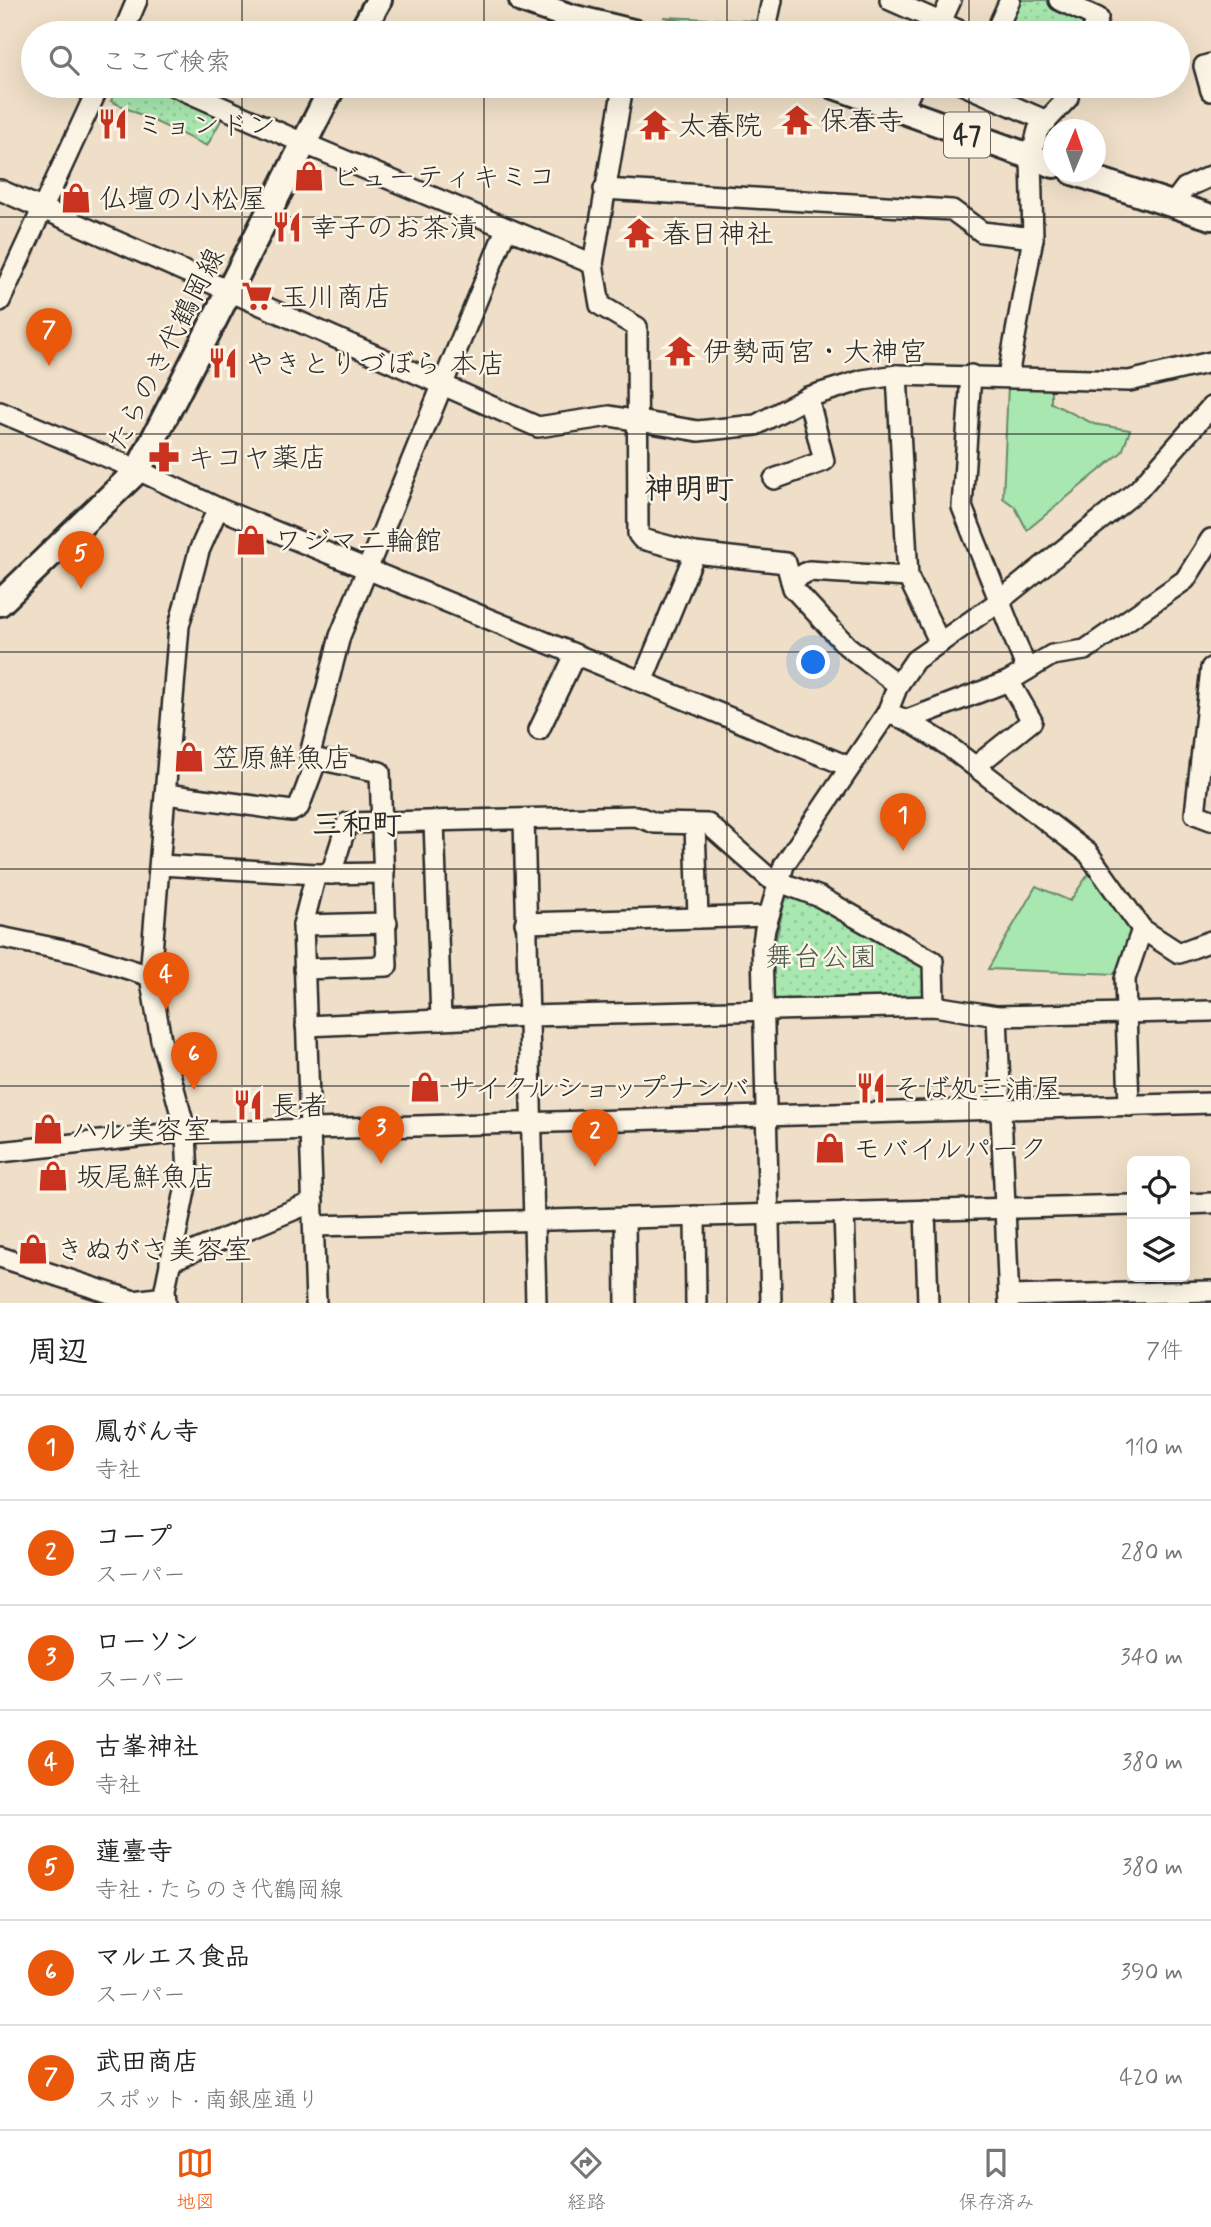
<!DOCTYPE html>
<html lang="ja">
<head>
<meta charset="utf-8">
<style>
  :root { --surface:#fff; --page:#f6f6f6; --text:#222; --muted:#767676; --line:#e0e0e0; --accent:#ea580c }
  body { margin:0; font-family:Mynerve,"Klee One",sans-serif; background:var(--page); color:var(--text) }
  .controls { position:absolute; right:21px; bottom:21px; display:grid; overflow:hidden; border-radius:10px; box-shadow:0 7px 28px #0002 }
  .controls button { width:63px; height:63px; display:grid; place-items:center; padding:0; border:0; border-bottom:2px solid var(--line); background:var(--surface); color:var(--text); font:35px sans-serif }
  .compass { position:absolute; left:1043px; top:119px; width:63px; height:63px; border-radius:50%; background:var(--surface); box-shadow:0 7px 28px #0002; rotate:2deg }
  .you { position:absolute; left:814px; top:663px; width:24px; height:24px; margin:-18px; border:5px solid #fff; border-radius:50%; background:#1a73e8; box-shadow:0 0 0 10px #1a73e833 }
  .badge { display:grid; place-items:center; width:46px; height:46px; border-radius:50%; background:var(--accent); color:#fff; font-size:23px; font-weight:700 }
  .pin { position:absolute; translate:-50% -58px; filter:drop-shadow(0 2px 4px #0008) }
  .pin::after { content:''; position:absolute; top:37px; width:24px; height:21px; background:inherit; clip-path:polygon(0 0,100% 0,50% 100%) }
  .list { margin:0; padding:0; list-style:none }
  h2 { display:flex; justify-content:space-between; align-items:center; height:91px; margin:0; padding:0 28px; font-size:30px }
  h2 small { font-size:23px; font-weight:400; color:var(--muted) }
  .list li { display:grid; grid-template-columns:46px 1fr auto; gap:21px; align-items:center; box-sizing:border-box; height:105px; padding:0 28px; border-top:2px solid var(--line) }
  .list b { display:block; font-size:26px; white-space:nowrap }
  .list p { margin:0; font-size:23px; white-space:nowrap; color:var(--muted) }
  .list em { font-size:23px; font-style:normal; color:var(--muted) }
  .icon { flex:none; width:38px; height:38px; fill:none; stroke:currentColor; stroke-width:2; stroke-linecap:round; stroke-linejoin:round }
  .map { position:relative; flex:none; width:1211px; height:1303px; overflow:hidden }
  .search { position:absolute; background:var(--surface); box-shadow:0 7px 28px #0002; left:21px; right:21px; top:21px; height:77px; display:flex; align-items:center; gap:18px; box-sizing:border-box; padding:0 24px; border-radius:38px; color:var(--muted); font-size:26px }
  .sheet { height:826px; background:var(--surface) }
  nav { display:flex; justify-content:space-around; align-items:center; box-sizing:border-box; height:98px; border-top:2px solid var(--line); background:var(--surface); font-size:19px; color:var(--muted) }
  nav a { display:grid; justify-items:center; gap:4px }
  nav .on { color:var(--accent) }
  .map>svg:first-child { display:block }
  .grass { fill:#a8e7af; stroke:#6a896d; stroke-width:2 }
  .park { fill:url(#park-dots); stroke:#6a896d; stroke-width:2 }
  .garden { fill:url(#garden-furrows); stroke:#6a896d; stroke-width:2 }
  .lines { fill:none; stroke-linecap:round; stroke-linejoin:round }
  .minor-casing { stroke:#2b2b2b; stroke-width:24 }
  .major-casing { stroke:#2b2b2b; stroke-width:30 }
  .minor { stroke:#fcf5e5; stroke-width:19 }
  .major { stroke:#fcf5e5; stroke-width:24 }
  .grid { fill:none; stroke:#2b2b2b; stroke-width:2; stroke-opacity:0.55 }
  .labels { text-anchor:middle; stroke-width:5; stroke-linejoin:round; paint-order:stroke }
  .shield { fill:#fcf5e5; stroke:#6a6863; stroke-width:2 }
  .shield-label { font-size:26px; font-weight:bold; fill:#2b2b2b }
  .poi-label { font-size:28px; fill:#2b2b2b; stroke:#fcf5e5; text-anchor:start }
  .street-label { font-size:28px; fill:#2b2b2b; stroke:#fcf5e5 }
  .park-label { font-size:28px; fill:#4a5a4c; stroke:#fcf5e5 }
  .neighbourhood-label { font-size:30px; font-weight:bold; fill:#2b2b2b; stroke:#fcf5e5 }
</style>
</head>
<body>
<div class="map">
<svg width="1211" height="1303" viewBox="0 0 1211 1303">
  <defs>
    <pattern id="park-dots" width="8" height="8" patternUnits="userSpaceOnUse" patternTransform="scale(1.75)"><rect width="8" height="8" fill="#a8e7af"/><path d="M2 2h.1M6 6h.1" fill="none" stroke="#91c697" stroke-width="1.8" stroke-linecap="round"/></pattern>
    <pattern id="garden-furrows" width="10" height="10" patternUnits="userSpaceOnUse" patternTransform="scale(1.75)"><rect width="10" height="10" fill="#a8e7af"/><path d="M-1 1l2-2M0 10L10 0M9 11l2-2" fill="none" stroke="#91c697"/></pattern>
  </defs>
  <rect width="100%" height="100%" fill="#efdfc8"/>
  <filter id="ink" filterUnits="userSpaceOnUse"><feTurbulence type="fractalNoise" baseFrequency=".0143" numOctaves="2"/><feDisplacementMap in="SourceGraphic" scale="14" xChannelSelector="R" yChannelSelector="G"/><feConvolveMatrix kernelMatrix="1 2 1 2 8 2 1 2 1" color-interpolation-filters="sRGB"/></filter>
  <g filter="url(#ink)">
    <g class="grass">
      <path d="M1008,385L1051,386V403L1094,424L1130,430L1122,452L1027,530L1015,507L1003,498Z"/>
      <path d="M1092,869L1136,927L1117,974L988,969L1036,886L1070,901Z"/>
    </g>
    <g class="park">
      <path d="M1013,0H1050L1093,19L1086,33H998Z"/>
      <path d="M117,86H169L226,111L207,146L111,101Z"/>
      <path d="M792,891L927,964L928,997L779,1004L774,1000L771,962L786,895Z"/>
    </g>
    <path class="garden" d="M663,17L755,21L752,33H739Z"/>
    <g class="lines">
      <g class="minor-casing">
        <g id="minor">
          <path d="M890,0L965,33"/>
          <path d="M1059,0L1098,18L1091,33"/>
          <path d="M123,33L137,0"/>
          <path d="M765,33L772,0"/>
          <path d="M936,33L951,0"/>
          <path d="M995,33L1010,0"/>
          <path d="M1211,64L1204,66L1211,91"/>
          <path d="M174,86L303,143L593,264"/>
          <path d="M623,86L593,264L600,305L637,327L638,534L642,539L695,553L786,563L793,588L847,646L898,685"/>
          <path d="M966,86L1047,121"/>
          <path d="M902,111L913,86"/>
          <path d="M604,189L952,210L982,232L1033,238"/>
          <path d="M0,190L538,427L610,416L698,431L756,425L808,397L863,380L897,375L1129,381L1211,362"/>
          <path d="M1173,204L1185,188L1211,176"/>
          <path d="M0,301L99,86"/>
          <path d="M971,375L962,507L1027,670"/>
          <path d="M1008,376L1033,238L1031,158L1038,130L1068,98L1069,86"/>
          <path d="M0,412L138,470L218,508L850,767"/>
          <path d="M774,479L824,461L808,397"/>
          <path d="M908,577L940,643"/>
          <path d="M791,581L809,571L908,577L897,375"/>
          <path d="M1211,668L1195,814L1211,820"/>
          <path d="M642,682L695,553"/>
          <path d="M887,713L907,720L947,745L1088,853L1142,929L1125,979L1129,1106"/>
          <path d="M907,720L1009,681L1052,655L1085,650L1185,580L1211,539"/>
          <path d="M539,730L575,655"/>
          <path d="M976,766L1032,721L1009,681"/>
          <path d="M166,794L292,811L299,807L317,759"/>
          <path d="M524,819L536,1303"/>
          <path d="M434,821L441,1020"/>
          <path d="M695,824L698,918"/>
          <path d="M160,865L316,874L384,873"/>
          <path d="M316,874L303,925L316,1303"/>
          <path d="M331,874L347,823L636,816L655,823L708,824L769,878L820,897L933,961L934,1006"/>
          <path d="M525,923L768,916"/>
          <path d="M303,925L387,923"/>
          <path d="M1142,929L1179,953L1211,941"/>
          <path d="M0,937L78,953L150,976"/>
          <path d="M304,969L387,966L380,772L317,759L310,754L340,636L506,229"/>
          <path d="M997,1016L1009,1303"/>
          <path d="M306,1026L528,1016L934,1006L997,1016L1211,1011"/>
          <path d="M0,1152L174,1133L1211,1103"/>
          <path d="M1185,1204L1211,1203"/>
          <path d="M925,1210L928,1303"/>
          <path d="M844,1212L847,1303"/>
          <path d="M695,1216L696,1303"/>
          <path d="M625,1218L626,1303"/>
          <path d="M314,1226L1132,1205"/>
          <path d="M0,1257L134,1301L165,1297"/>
          <path d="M170,1261L313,1202"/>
          <path d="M1009,1296L1211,1291"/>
          <path d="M166,1303L165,1289L188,1176L186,1133L161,1040L150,976L179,626L199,551L218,508"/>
          <path d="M771,1303L762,949L765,929L784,865L887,713L898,685L915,660L998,602L1139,489L1211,407"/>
        </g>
      </g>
      <g class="major-casing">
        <g id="major">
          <path d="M522,0L571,17L637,33"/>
          <path d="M361,33L379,0"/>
          <path d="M834,86L1054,165"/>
          <path d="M1073,172L1211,217"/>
          <path d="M0,603L138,470L333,86"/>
        </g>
      </g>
      <use href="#minor" class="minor"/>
      <use href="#major" class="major"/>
    </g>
  </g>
  <path class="grid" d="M242,0V33M484,0V33M727,0V33M969,0V33M242,86V1303M484,86V1303M727,86V1303M969,86V1303M0,217H1211M0,434H1211M0,652H1211M0,869H1211M0,1086H1211"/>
  <defs>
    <g id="temple-bare" transform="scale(2.415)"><path d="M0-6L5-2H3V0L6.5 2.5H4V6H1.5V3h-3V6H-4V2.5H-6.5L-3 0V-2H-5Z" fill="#c8321e" stroke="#fcf5e5" stroke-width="2.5" paint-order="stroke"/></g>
    <g id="restaurant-bare" transform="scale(2.415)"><path d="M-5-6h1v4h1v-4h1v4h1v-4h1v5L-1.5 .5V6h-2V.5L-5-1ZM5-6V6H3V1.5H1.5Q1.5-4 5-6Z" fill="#c8321e" stroke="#fcf5e5" stroke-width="2.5" paint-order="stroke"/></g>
    <g id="shop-bare" transform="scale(2.415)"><path d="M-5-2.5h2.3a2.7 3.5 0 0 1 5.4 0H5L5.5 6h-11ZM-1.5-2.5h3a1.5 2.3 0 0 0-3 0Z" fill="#c8321e" stroke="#fcf5e5" stroke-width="2.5" paint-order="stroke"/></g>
    <g id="supermarket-bare" transform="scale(2.415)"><path d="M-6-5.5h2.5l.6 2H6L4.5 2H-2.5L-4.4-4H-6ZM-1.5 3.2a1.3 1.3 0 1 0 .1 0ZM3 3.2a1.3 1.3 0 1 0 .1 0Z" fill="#c8321e" stroke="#fcf5e5" stroke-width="2.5" paint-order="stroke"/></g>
    <g id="pharmacy-bare" transform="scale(2.415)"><path d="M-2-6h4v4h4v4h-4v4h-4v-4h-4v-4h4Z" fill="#c8321e" stroke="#fcf5e5" stroke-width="2.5" paint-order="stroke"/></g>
  </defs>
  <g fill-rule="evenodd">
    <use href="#temple-bare" x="797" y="120"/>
    <use href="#restaurant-bare" x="113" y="124"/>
    <use href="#temple-bare" x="655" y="125"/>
    <use href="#shop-bare" x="309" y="176"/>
    <use href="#shop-bare" x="76" y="198"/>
    <use href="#restaurant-bare" x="287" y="227"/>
    <use href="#temple-bare" x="639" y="233"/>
    <use href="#supermarket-bare" x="257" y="296"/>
    <use href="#temple-bare" x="680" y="351"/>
    <use href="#restaurant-bare" x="223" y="363"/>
    <use href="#pharmacy-bare" x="164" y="457"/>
    <use href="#shop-bare" x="251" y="540"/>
    <use href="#shop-bare" x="189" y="757"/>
    <use href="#shop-bare" x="425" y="1087"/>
    <use href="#restaurant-bare" x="871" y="1088"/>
    <use href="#restaurant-bare" x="248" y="1105"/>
    <use href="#shop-bare" x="48" y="1129"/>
    <use href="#shop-bare" x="830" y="1148"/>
    <use href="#shop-bare" x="53" y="1176"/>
    <use href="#shop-bare" x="33" y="1249"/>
  </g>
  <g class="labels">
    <rect class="shield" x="944" y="112.5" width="46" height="45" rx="5"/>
    <g class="shield-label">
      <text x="967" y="144">47</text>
    </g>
    <g class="poi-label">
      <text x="820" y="130">保春寺</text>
      <text x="136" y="134">ミョンドン</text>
      <text x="678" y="135">太春院</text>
      <text x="332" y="186">ビューティキミコ</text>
      <text x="99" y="208">仏壇の小松屋</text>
      <text x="310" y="237">幸子のお茶漬</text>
      <text x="662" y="243">春日神社</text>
      <text x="280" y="306">玉川商店</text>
      <text x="703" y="361">伊勢両宮・大神宮</text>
      <text x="246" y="373">やきとりづぼら 本店</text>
      <text x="187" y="467">キコヤ薬店</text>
      <text x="274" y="550">ワジマ二輪館</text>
      <text x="212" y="767">笠原鮮魚店</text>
      <text x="448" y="1097">サイクルショップナンバ</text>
      <text x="894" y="1098">そば処三浦屋</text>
      <text x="271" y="1115">長者</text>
      <text x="71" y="1139">ハル美容室</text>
      <text x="853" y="1158">モバイルパーク</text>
      <text x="76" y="1186">坂尾鮮魚店</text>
      <text x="56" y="1259">きぬがさ美容室</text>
    </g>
    <g class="street-label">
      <text transform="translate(165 349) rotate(-63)" y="10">たらのき代鶴岡線</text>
    </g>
    <g class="park-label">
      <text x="821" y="966">舞台公園</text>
    </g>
    <g class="neighbourhood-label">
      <text x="689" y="498">神明町</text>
      <text x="357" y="834">三和町</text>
    </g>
  </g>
</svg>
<div class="controls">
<button><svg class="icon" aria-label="locate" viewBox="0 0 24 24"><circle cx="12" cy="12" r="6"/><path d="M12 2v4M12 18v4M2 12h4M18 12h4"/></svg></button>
<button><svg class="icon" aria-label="layers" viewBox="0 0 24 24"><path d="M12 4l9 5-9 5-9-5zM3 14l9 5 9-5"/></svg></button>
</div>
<svg class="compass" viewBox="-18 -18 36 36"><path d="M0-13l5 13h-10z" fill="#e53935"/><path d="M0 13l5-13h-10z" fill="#767676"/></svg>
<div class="you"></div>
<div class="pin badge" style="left:903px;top:851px">1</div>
<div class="pin badge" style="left:595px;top:1167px">2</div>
<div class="pin badge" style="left:381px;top:1164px">3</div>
<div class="pin badge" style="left:166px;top:1010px">4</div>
<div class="pin badge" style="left:81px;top:589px">5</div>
<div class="pin badge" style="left:194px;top:1090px">6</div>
<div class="pin badge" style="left:49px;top:366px">7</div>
<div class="search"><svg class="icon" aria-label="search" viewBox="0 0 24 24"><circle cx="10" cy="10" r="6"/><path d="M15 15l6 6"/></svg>ここで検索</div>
</div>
<section class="sheet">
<h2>周辺<small>7件</small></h2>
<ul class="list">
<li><span class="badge">1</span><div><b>鳳がん寺</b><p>寺社</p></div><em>110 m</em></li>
<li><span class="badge">2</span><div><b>コープ</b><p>スーパー</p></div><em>280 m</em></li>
<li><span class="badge">3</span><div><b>ローソン</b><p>スーパー</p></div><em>340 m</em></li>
<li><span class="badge">4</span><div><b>古峯神社</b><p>寺社</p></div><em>380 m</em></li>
<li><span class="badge">5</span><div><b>蓮臺寺</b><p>寺社 · たらのき代鶴岡線</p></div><em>380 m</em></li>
<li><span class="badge">6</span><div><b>マルエス食品</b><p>スーパー</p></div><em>390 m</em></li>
<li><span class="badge">7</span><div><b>武田商店</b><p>スポット · 南銀座通り</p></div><em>420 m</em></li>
</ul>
</section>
<nav>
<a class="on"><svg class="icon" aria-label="map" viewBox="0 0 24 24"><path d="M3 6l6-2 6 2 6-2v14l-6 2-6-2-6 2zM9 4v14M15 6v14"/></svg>地図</a>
<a><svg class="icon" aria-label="directions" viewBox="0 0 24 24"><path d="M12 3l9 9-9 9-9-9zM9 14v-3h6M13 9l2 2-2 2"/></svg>経路</a>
<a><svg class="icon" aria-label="saved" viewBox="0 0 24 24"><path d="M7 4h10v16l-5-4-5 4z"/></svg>保存済み</a>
</nav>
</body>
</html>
